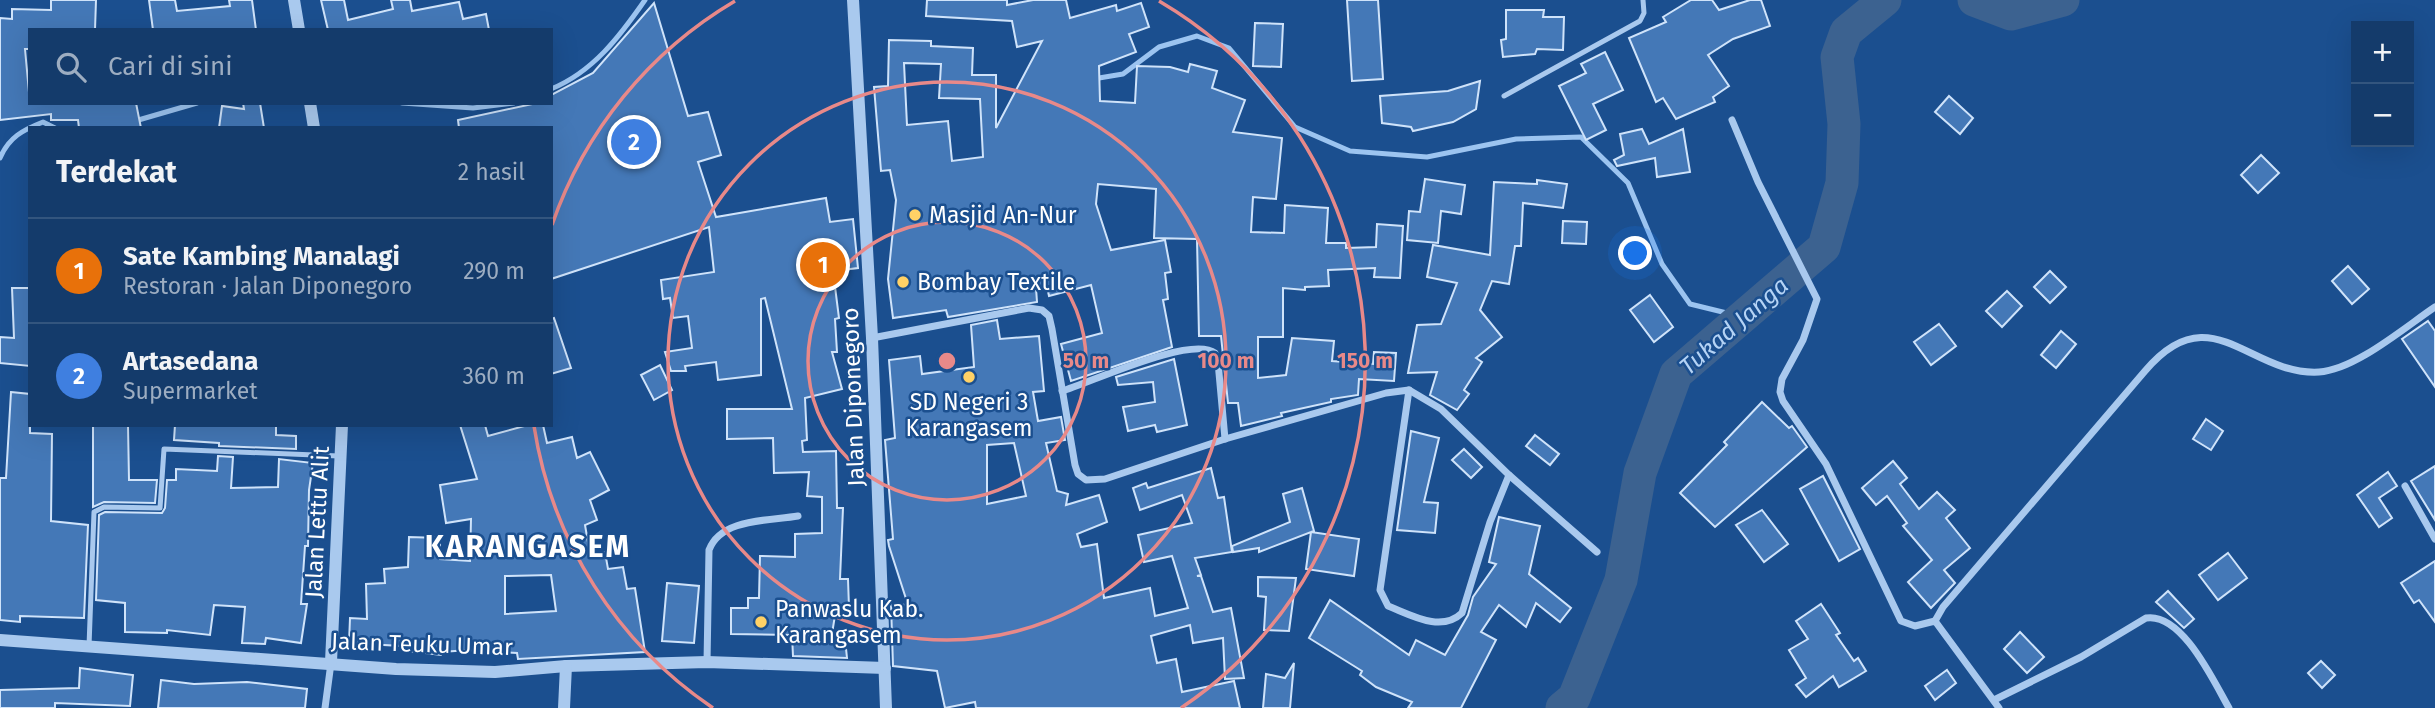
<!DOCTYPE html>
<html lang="id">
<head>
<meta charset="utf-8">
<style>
  :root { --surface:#143b6b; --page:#214673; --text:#f1f3f6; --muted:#9dadc1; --line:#33557e; --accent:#90b9f0 }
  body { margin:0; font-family:"Fira Sans",sans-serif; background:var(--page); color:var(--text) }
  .controls { position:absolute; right:21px; top:21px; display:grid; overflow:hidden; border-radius:0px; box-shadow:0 7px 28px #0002 }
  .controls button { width:63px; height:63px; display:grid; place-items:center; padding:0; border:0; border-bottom:2px solid var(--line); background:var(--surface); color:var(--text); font:35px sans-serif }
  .you { position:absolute; left:1636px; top:254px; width:24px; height:24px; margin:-18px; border:5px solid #fff; border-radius:50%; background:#1a73e8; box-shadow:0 0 0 10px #1a73e833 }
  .badge { display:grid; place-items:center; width:46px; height:46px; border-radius:50%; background:var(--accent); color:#fff; font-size:23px; font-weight:700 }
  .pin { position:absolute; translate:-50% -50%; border:4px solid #fff; box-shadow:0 2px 7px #0006 }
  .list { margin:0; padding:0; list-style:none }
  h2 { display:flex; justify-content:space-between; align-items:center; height:91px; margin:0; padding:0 28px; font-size:30px }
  h2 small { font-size:23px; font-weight:400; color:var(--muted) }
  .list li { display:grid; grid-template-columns:46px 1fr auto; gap:21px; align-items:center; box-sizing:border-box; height:105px; padding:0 28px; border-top:2px solid var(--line) }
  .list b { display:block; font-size:26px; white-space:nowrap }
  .list p { margin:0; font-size:23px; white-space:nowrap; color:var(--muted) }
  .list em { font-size:23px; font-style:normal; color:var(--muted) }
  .icon { flex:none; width:38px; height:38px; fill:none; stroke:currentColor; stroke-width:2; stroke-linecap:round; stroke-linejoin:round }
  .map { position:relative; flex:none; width:2435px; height:708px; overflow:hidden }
  .search { position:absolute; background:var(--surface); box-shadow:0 7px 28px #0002; left:28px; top:28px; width:525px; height:77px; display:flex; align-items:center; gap:18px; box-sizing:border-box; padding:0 24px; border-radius:0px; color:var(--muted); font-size:26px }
  .panel { position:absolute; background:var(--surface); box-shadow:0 7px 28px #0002; left:28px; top:126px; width:525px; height:301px; border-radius:0px }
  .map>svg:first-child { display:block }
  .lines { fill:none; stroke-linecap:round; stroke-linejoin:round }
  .stream { stroke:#9cc4f0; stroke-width:5 }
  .river { stroke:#3c6290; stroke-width:33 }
  .building { fill:#4478b7; stroke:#cfe3fa; stroke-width:2; fill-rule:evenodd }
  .service { stroke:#a9c9ee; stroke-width:5 }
  .minor { stroke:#a9c9ee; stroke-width:7 }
  .tertiary { stroke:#a9c9ee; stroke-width:12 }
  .ring { fill:none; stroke:#e88989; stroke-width:3.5 }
  .poi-dot { fill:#ffd166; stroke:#1b4f8f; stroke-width:2.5 }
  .labels { text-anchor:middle; stroke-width:5; stroke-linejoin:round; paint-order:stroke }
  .poi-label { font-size:23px; fill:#fff; stroke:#1b4f8f; text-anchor:start }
  .street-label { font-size:23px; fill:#fff; stroke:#1b4f8f }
  .water-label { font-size:24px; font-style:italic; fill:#b5d3f5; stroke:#1b4f8f }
  .district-label { font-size:30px; font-weight:bold; letter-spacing:2px; fill:#fff; stroke:#1b4f8f }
  .centre { fill:#e88989; stroke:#1b4f8f; stroke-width:3.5 }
  .ring-label { font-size:21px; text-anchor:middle; font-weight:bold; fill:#e88989; stroke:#1b4f8f; stroke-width:5; stroke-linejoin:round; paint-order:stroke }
</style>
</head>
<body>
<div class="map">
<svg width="2435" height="708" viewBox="0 0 2435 708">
  <rect width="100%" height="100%" fill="#1b4f8f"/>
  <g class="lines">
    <g class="stream">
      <path d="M1093,79L1123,74L1159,47L1197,36L1229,48L1295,127L1350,151L1427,157L1516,139L1581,137L1628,183L1662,264L1690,304L1743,317"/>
      <path d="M551,89C593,72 620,36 645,0"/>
      <path d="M402,103L473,108L514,103"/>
      <path d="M135,121L197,103"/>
      <path d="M0,158C9,137 23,130 43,122L55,128"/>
    </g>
    <g class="river">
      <path d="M1974,0L2011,14L2063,0"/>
      <path d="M1562,708L1574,698L1621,580L1640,473L1676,374L1824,247L1842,183L1844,124L1837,57L1846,32L1885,0"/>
    </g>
  </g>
  <g class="building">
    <path d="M51,0H96L95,30H29V49H25L30,103H136L141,128H79L78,120H51V114L0,120V18L12,19V9L51,10Z"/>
    <path d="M149,0H175L177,11L230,6L229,0H252L256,30H153Z"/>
    <path d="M321,0H344L348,20L393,9L391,0H410L412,11L459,2L463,19L486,14L489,30H328Z"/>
    <path d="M927,0H1007V5L1033,0H1066L1070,18L1116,5L1117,11L1141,3L1149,27L1129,34L1136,52L1099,66L1100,101L1135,103L1137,66L1170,67L1188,72L1190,64L1217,71L1212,88L1245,100L1233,132L1282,138L1276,199L1253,197L1251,232L1284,233L1285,205L1328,208L1326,243H1346V248L1376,247L1377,224L1403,226L1400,278L1374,277L1375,268L1328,270L1329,286L1305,287V290L1283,288V337H1258V378L1286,375L1292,338L1334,341L1332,361L1373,364L1374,352L1396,353L1394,381L1359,379L1358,395L1331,399V402L1281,413L1282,416L1241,426L1238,403H1228L1221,336H1199L1197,239L1154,238L1156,189L1098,184L1096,204L1111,250L1165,240L1171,272L1165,273L1168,299L1163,300L1172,347L1071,381L1061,344L1102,333L1091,285L1049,296L1047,287L1036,288L1037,302L948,317L946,310L893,318L888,279L896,200L890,170L881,171L874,87L888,86L889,40L931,41V46L973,48L972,75H996V128L1042,41L1017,47L1012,21L926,16ZM904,63L941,64L939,98L980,99L983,157L952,161L948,121L907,125Z"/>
    <path d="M1347,0H1378L1383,79L1352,81Z"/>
    <path d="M1691,0H1712L1719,10L1750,0H1761L1770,26L1733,39L1708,55L1729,86L1713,97L1715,102L1676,119L1663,98L1656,102L1629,38L1666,22L1663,17Z"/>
    <path d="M654,3L688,116L708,112L721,155L698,162L716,217L826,198L830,222L853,219L858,268L833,271L839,318L835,319L837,352H832L842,389L805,398L807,440L802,441L803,452L836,451L837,508H843L840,579H848L849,608L836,609L831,640L845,639L847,658L793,656L792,635L731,634V608H748V598H759L760,556L795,557V534L822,533V497L807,496L809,472L774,473L773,438L727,439V409H792L765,298L761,299V375L718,380L716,362L685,366L686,371H671L665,352L692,348L688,316L673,318L670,298L663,299L661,280L714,272L709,227L551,279V128H459L458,120L537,103H551V95L593,73Z"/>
    <path d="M1506,10H1544L1543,17H1564L1563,50L1537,49L1535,54L1503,57L1501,40L1506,39Z"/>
    <path d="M1255,23L1283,24L1281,67L1253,66Z"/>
    <path d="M1605,52L1623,90L1593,104L1606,130L1586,140L1559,86L1586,73L1581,64Z"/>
    <path d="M1480,81L1476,109L1453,122L1413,131L1411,127L1382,123L1380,96L1448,91Z"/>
    <path d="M1949,96L1973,118L1960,134L1935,112Z"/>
    <path d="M243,103H260L264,128H219L222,106L244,109Z"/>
    <path d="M1642,129L1649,144L1683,129L1690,172L1657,177L1655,158L1617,166L1614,160L1624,155L1620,134Z"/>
    <path d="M2261,155L2279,173L2258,193L2241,175Z"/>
    <path d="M1425,179L1465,185L1461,214L1441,211L1438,243L1407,240L1409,211L1420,212Z"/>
    <path d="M1537,180L1567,184L1563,208L1523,203L1521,246H1515L1509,284L1492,281L1480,310L1502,337L1476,358L1482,362L1464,390L1469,394L1457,410L1430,395L1437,372L1408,373L1417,325L1441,324L1457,283L1427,277L1433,245L1490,255L1494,182L1537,184Z"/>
    <path d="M1563,221L1587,222L1586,244L1562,243Z"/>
    <path d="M2348,266L2369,289L2352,304L2332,281Z"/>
    <path d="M2050,271L2066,287L2050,303L2034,287Z"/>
    <path d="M12,288H30V366L0,363V337L14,338Z"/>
    <path d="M2007,291L2022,306L2002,327L1986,311Z"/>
    <path d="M1650,295L1673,327L1654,342L1630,310Z"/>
    <path d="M554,318L571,368L551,374V319Z"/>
    <path d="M997,320L1000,339L1039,336L1044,391L1033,392L1038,421L1061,417L1065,440L1046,443L1057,491L1068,494L1066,505L1099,495L1107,522L1077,534L1081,547L1097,544L1104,598L1150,588L1155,616L1188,608L1172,556L1144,562L1138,535L1192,523L1182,495L1140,510L1133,488L1146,483L1148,488L1211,468L1218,498L1224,497L1232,552L1195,558L1201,575L1197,576H1201L1213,612L1231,608L1244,678L1225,679L1223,638L1193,643L1190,625L1151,636L1157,663L1176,659L1182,692L1234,681L1240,708H976L975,702L945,708L937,671L893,666L891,604L908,605L889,546L888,540L893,539L885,440L895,438L889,360L920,356L922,374L974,367L971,325ZM1014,443L1026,496L987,504V445Z"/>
    <path d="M2428,321L2435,331V387L2402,339Z"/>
    <path d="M1939,324L1956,346L1931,365L1914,342Z"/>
    <path d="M2061,331L2076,344L2056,368L2041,355Z"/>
    <path d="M1174,359L1187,425L1157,432L1155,425L1128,431L1123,407L1155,402L1153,382L1118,385L1116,377Z"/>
    <path d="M660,365L672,390L654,400L641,375Z"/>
    <path d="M11,392L30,394V433L52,434L51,521L88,525L84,618L20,616V622L0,620V478H6Z"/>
    <path d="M1762,402L1789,428L1792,426L1807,447L1715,527L1680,493L1727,445L1724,442Z"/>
    <path d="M2206,419L2223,431L2211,450L2193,439Z"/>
    <path d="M93,425H128L129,480H157L155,503L104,502L93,507Z"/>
    <path d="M175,425H276V435L296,436V449L219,446V443L174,440Z"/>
    <path d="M460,425H485L488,436L528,425H543L547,443L572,437L577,458L590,452L609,490L590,500L597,520L585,525L590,554L605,552L608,569L623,567L627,589L635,588L645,652L518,659L517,653L468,650L442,652L441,655L401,650V646L349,643L350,618L367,619L366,584L385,583L384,569L408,567L409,537L440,538V559L470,561L471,519L446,523L440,485L477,479ZM551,575L556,611L505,614V576Z"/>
    <path d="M1411,431L1439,438L1424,502L1438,503L1435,533L1397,530Z"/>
    <path d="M1535,435L1559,454L1550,465L1526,446Z"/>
    <path d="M1464,449L1482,467L1471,478L1452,460Z"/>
    <path d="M218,456L233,457L231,488L278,487L279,459L313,463L309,490L308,546H305L301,604H307L301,643L266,638L265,644L242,643L245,607L214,605L210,635L167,630V633L125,632V603L96,600L99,515L105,512L162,513L165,508L167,480H176V469L217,471Z"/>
    <path d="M1893,461L1907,478L1900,484L1919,509L1937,492L1955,510L1946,518L1970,548L1944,570L1955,583L1931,608L1908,582L1932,560L1903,526L1907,523L1887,496L1876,505L1862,488Z"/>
    <path d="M2435,466V520L2411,481Z"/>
    <path d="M2388,472L2397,486L2379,498L2392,518L2379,527L2357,495Z"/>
    <path d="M1823,476L1860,549L1839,561L1800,489Z"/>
    <path d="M1302,488L1314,531L1311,532L1359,539L1354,576L1306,569L1311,532L1259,552V548L1233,552L1232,546L1290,522L1283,494Z"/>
    <path d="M1762,510L1788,544L1764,562L1736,525Z"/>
    <path d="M1499,517L1540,526L1529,574L1571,608L1560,622L1536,603L1526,627L1499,605L1481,632L1496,640L1461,708H1408L1412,702L1376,687L1360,675L1362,671L1309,638L1330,600L1409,655L1416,640L1445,655L1468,615L1473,597L1496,564L1489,562Z"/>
    <path d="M2228,553L2247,578L2218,600L2199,575Z"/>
    <path d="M2435,561V622L2419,600L2414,603L2401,583Z"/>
    <path d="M1258,577L1296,578L1289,631L1264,630L1266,597L1258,596Z"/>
    <path d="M667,583L699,586L694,643L662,641Z"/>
    <path d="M2168,591L2194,619L2184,628L2156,602Z"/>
    <path d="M1821,604L1840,633L1836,635L1854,661L1858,658L1866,671L1839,687L1833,676L1806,697L1796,685L1806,678L1789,650L1808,639L1796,621Z"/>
    <path d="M2020,632L2044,657L2027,673L2004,649Z"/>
    <path d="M2321,661L2335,675L2322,688L2308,673Z"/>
    <path d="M1294,663L1290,708H1263L1266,674L1285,678Z"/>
    <path d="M80,668L133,675L130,706L55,703V708H0V690L79,688Z"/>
    <path d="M1947,670L1956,683L1935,700L1925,686Z"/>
    <path d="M161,680L194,684L247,682L307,689L305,708H158Z"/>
  </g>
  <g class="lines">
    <g class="service">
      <path d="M1504,96L1640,21L1644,13L1643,0"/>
      <path d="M89,646L94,512L104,507L160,508L164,449L339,456"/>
    </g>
    <g class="minor">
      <path d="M1732,120L1758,182L1817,299L1803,340L1782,379L1780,392L1783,401L1826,464L1901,621L1915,626L1935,621L1999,708"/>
      <path d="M872,338L1029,308L1042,310L1049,316L1052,329L1075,465L1078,474L1086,480L1105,479L1225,439L1386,393L1409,390L1441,409L1509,475L1597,552"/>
      <path d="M1409,390L1380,590L1388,606C1411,615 1441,633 1462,613L1490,522L1509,475"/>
      <path d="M1062,391C1092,382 1191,335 1215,353L1218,362L1225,439"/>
      <path d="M2405,486L2435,539"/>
      <path d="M1935,621L1943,607L2145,371C2211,293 2249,376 2319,372C2355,370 2405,327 2435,307"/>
      <path d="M707,662L709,550C721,518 769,521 798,516"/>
      <path d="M1994,700L2081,657L2146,618C2182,612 2214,682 2229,708"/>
      <path d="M325,708L331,663"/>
    </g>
    <g class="tertiary">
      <path d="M294,0L299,30"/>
      <path d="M853,0L872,338L886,708"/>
      <path d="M310,103L314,128"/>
      <path d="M0,640L396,669L495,672L566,666L707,662L885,668"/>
      <path d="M331,662L342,425"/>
      <path d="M564,708L566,666"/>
    </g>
  </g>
  <g class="ring">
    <circle cx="947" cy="361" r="139"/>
    <circle cx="947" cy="361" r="279"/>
    <path d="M713 708A418 418 0 0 1 534 426M552 225A418 418 0 0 1 735 1M1159 1A418 418 0 0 1 1181 708"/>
  </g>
  <g class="poi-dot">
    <circle cx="915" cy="215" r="7"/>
    <circle cx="903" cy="282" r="7"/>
    <circle cx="969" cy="377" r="7"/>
    <circle cx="761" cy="622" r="7"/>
  </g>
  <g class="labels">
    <g class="poi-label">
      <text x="929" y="223">Masjid An-Nur</text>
      <text x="917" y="290">Bombay Textile</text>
      <text x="969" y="410" text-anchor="middle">SD Negeri 3<tspan x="969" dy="26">Karangasem</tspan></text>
      <text x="775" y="617">Panwaslu Kab.<tspan x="775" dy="26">Karangasem</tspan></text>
    </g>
    <g class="street-label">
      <text transform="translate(853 397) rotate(-92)" y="8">Jalan Diponegoro</text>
      <text transform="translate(317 522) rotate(-87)" y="8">Jalan Lettu Alit</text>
      <text transform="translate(422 644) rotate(2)" y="8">Jalan Teuku Umar</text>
    </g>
    <g class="water-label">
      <text transform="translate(1734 326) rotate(-41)" y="8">Tukad Janga</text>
    </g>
    <g class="district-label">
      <text x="528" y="557">KARANGASEM</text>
    </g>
  </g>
  <circle cx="947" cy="361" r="10" class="centre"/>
  <g class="ring-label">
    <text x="1086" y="368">50 m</text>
    <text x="1226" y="368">100 m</text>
    <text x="1365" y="368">150 m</text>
  </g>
</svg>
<div class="controls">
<button>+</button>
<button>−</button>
</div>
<div class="you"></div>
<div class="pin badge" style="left:823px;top:265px;background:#e8710a">1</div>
<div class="pin badge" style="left:634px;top:142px;background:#3f7fe0">2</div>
<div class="search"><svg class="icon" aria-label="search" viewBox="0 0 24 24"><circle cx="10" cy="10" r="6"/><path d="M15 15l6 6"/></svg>Cari di sini</div>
<section class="panel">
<h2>Terdekat<small>2 hasil</small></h2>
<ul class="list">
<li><span class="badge" style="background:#e8710a">1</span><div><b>Sate Kambing Manalagi</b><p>Restoran · Jalan Diponegoro</p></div><em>290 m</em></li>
<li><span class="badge" style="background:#3f7fe0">2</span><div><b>Artasedana</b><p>Supermarket</p></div><em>360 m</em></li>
</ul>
</section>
</div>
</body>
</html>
